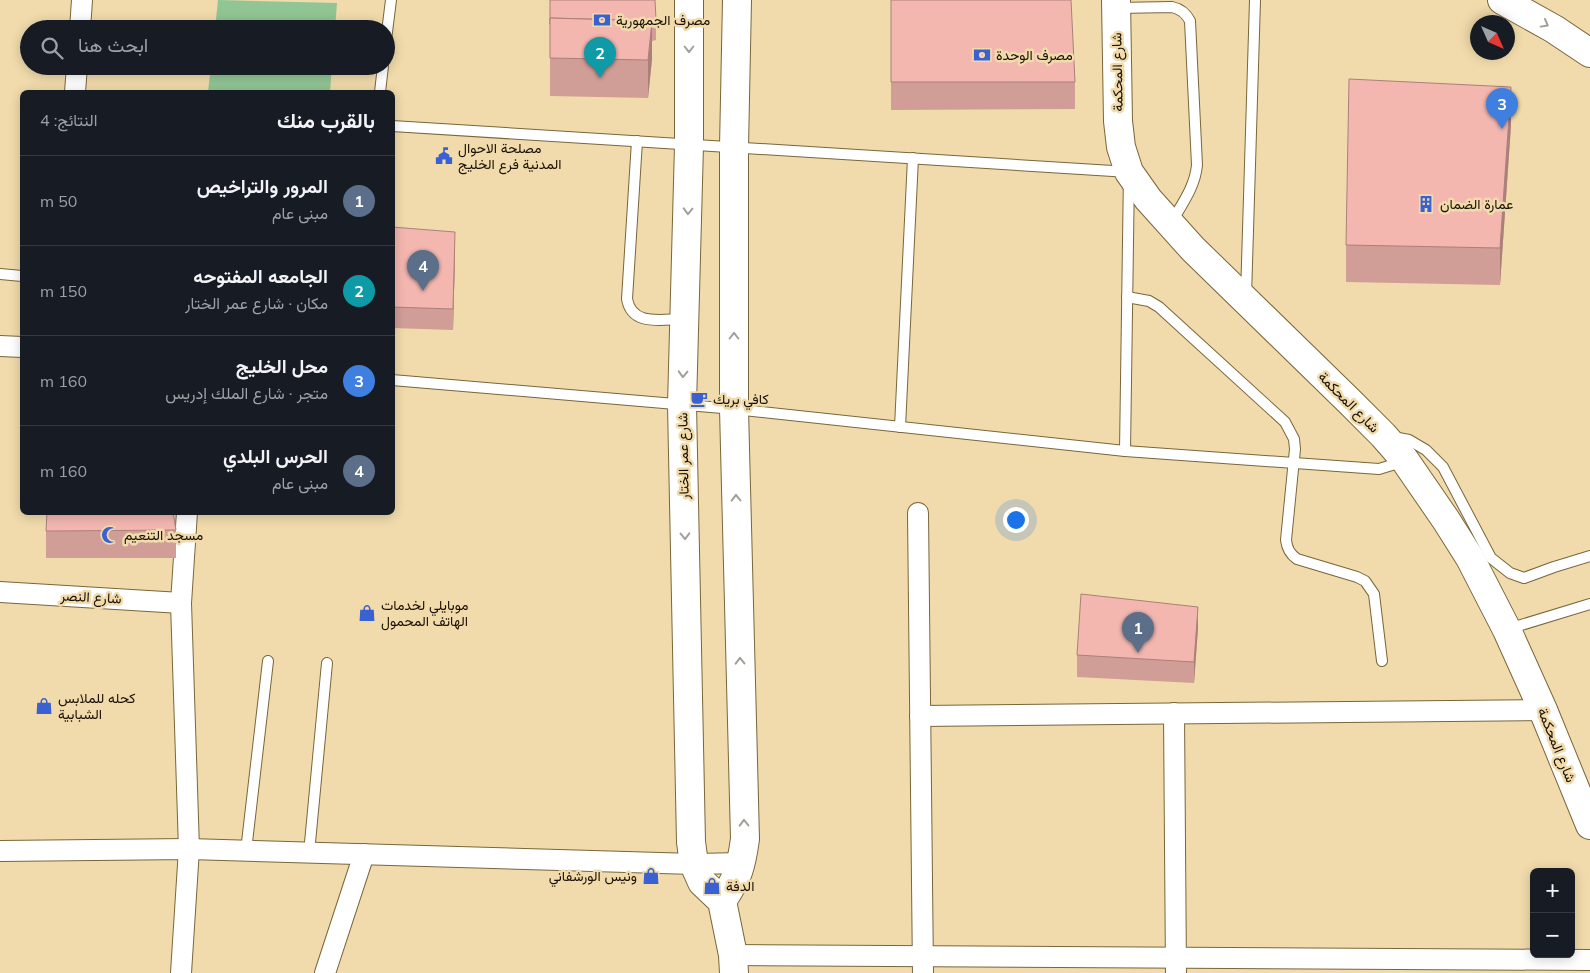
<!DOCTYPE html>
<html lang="ar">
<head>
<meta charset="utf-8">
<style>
  :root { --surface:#171b24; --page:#20242c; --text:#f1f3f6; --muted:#9ea1a6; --line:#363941; --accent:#0f766e }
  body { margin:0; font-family:Mulish,Vazirmatn,sans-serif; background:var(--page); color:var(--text); direction:rtl }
  .controls { position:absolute; right:15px; bottom:15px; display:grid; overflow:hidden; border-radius:8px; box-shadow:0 2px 12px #0003 }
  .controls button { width:45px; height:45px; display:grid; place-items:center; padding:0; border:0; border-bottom:1px solid var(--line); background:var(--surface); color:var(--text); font:25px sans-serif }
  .compass { position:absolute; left:1470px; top:15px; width:45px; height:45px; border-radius:50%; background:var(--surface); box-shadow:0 2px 12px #0003; rotate:135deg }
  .you { position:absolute; left:1015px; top:519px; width:18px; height:18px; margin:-12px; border:4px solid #fff; border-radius:50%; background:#1a73e8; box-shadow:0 0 0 8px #1a73e833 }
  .badge { display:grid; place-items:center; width:32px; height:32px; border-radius:50%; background:var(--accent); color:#fff; font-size:16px; font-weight:700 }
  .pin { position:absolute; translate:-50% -41px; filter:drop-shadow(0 1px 2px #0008) }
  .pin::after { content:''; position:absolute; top:26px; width:18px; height:15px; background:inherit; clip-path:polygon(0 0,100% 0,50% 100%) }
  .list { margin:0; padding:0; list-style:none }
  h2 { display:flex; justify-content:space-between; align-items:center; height:65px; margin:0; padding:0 20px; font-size:21px }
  h2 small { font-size:16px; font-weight:400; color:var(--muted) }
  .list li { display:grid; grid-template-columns:32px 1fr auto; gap:15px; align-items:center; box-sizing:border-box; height:90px; padding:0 20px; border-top:1px solid var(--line) }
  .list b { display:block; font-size:19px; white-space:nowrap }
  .list p { margin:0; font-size:16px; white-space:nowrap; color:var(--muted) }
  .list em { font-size:16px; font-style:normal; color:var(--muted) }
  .icon { flex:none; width:28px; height:28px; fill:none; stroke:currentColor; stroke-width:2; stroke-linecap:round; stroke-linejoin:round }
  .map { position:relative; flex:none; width:1590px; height:973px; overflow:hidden; direction:ltr }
  .search { position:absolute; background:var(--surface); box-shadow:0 2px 12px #0003; left:20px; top:20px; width:375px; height:55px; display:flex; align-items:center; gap:12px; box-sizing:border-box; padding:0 18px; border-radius:28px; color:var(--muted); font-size:19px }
  .panel { position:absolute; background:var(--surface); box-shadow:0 2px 12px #0003; left:20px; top:90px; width:375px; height:425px; border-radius:8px; direction:rtl }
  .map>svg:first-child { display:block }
  .green { fill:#92c594 }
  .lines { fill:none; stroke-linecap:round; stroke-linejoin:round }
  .lane-casing { stroke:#79663a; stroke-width:12 }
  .street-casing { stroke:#79663a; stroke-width:22 }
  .secondary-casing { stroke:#79663a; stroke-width:30 }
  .highway-casing { stroke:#79663a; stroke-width:30 }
  .lane { stroke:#fff; stroke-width:10 }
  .street { stroke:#fff; stroke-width:20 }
  .secondary { stroke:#fff; stroke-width:28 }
  .highway { stroke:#fff; stroke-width:28 }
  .wall { fill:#d19d97 }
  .shaded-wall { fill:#aa807b }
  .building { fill:#f3b7b0; stroke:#aa807b }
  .oneway { stroke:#a39f9a }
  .labels { text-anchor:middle; stroke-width:5; stroke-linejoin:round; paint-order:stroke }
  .poi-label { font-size:14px; fill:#181002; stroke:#f1dbac; text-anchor:start }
  .street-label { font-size:14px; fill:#181002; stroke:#f1dbac }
</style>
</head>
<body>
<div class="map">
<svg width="1590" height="973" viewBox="0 0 1590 973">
  <rect width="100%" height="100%" fill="#f1dbac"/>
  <g class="green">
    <path d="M218,0L337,3L335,29H215Z"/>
    <path d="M211,66H332L330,92H208Z"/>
  </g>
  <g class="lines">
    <g class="lane-casing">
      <g id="lane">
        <path d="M1117,8L1172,7C1181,9 1186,13 1190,21L1197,165C1195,187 1182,204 1171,223"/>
        <path d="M386,40L391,0"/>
        <path d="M380,92L383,66"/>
        <path d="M392,126L1129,172L1125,451"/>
        <path d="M637,141L627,299C632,327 662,319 684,319"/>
        <path d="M0,274L22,276"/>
        <path d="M1246,296L1255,0"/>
        <path d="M1127,297L1149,301L1159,307L1285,422L1294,439L1295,449L1286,540C1287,549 1290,554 1297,559L1357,577L1365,581L1374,594L1382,661"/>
        <path d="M392,380L734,409L1125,451L1379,469L1392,465L1403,460"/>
        <path d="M900,427L913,158"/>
        <path d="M1393,437L1409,440L1426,450L1443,467L1491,558L1510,573L1524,578L1554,567L1590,556"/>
        <path d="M1508,629L1590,604"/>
        <path d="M246,851L268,661"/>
        <path d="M309,853L327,663"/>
      </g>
    </g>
    <g class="street-casing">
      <g id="street">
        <path d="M80,29L82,0"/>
        <path d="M75,92L77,66"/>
        <path d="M0,346L22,347"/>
        <path d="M918,513L923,973"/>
        <path d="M0,592L181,603"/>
        <path d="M1174,713L1176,973"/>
        <path d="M920,716L1543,710"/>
        <path d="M0,851L189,849L694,864L742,863"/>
        <path d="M733,955L1590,960"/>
        <path d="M181,973L189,849L181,603L187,512"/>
        <path d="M325,973L364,854"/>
      </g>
    </g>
    <g class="secondary-casing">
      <g id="secondary">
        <path d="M689,0V145L682,405L691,842L694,864L702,882L722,901L733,955L734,973"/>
        <path d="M1116,0L1118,121L1121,147L1129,172L1148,199L1193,249L1350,402L1383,435L1404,459L1446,520L1470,558L1507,630L1543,710L1590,825"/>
        <path d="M722,901C738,877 741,868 745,839L734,409V147L737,0"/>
      </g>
    </g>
    <g class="highway-casing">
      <path id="highway" d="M1502,0L1554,29L1590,53"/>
    </g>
    <use href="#lane" class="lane"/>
    <use href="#street" class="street"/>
    <use href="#secondary" class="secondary"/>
    <use href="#highway" class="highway"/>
  </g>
  <g class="wall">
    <path d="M550,0L656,19V40L652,41V59L648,98L550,96Z"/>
    <path d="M891,0L1075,82V109L891,110Z"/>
    <path d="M1511,125L1500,285L1346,282V245Z"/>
    <path d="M392,227L455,254L453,330L392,328Z"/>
    <path d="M176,530V558H46V531Z"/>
    <path d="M1198,628L1194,683L1077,677V655Z"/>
  </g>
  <g class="shaded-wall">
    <path d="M652,21V59L648,98V60Z"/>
    <path d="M1511,87V125L1500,285V248Z"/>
    <path d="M455,232V254L453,330V309Z"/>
    <path d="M1198,607V628L1194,683V662Z"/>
  </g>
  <g class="building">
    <path d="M550,0H655L656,19L624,20L550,18V24Z"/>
    <path d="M891,0H1071L1075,82H891Z"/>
    <path d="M550,18L652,21L648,60L550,58Z"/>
    <path d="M1349,79L1511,87L1500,248L1346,245Z"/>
    <path d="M392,227L455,232L453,309L392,307Z"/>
    <path d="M47,512H173L176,530L46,531Z"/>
    <path d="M1081,594L1198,607L1194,662L1077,655Z"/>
  </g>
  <defs><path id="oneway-chevron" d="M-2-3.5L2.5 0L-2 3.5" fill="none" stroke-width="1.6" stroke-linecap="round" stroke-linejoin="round" transform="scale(1.25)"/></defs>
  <g class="oneway">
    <use href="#oneway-chevron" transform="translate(1545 24) rotate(29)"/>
    <use href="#oneway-chevron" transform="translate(689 49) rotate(90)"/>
    <use href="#oneway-chevron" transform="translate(688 211) rotate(92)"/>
    <use href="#oneway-chevron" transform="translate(734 336) rotate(-90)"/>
    <use href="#oneway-chevron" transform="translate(683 374) rotate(92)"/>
    <use href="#oneway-chevron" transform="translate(736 498) rotate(-91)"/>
    <use href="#oneway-chevron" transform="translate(685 536) rotate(89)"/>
    <use href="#oneway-chevron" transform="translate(740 661) rotate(-91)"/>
    <use href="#oneway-chevron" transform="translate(744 823) rotate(-91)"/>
  </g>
  <defs>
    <g id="bank-bare" transform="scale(1.35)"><path d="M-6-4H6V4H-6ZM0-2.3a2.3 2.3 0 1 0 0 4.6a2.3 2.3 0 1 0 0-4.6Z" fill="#3961d2" stroke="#f1dbac" stroke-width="2.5" paint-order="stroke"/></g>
    <g id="civic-bare" transform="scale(1.35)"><path d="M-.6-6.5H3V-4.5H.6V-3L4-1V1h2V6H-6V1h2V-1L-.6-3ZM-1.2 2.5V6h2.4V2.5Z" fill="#3961d2" stroke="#f1dbac" stroke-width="2.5" paint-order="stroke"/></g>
    <g id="building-bare" transform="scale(1.35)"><path d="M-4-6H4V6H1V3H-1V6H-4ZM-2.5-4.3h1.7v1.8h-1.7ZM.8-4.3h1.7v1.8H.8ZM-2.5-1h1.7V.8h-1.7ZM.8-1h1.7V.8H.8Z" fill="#3961d2" stroke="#f1dbac" stroke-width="2.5" paint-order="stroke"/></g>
    <g id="cafe-bare" transform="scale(1.35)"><path d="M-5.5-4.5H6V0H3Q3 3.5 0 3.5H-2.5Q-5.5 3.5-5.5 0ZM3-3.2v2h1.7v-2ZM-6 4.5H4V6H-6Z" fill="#3961d2" stroke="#f1dbac" stroke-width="2.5" paint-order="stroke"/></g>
    <g id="mosque-bare" transform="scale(1.35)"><path d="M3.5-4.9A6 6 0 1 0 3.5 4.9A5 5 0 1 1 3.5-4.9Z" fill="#3961d2" stroke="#f1dbac" stroke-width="2.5" paint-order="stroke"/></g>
    <g id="shop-bare" transform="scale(1.35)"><path d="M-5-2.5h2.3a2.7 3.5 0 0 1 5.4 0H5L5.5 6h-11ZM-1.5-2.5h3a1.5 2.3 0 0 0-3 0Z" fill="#3961d2" stroke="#f1dbac" stroke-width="2.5" paint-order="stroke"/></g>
  </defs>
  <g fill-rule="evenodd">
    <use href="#bank-bare" x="602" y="20"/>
    <use href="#bank-bare" x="982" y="55"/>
    <use href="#civic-bare" x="444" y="156"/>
    <use href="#building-bare" x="1426" y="204"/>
    <use href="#cafe-bare" x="699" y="399"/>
    <use href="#mosque-bare" x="110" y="535"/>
    <use href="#shop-bare" x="367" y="613"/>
    <use href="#shop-bare" x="44" y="706"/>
    <use href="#shop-bare" x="651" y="876"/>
    <use href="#shop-bare" x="712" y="886"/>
  </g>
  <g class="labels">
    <g class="poi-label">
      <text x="616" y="25">مصرف الجمهورية</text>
      <text x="996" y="60">مصرف الوحدة</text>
      <text x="458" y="153">مصلحة الاحوال<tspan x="458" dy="16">المدنية فرع الخليج</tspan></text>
      <text x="1440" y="209">عمارة الضمان</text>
      <text x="713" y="404">كافي بريك</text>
      <text x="124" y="540">مسجد التنعيم</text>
      <text x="381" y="610">موبايلي لخدمات<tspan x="381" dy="16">الهاتف المحمول</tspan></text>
      <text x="58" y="703">كحله للملابس<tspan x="58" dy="16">الشبابية</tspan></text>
      <text x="637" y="881" text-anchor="end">ونيس الورشفاني</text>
      <text x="726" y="891">الدفة</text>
    </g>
    <g class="street-label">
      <text transform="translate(1117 72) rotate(-91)" y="5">شارع المحكمة</text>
      <text transform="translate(1349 402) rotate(45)" y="5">شارع المحكمة</text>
      <text transform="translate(683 456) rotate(-91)" y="5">شارع عمر الختار</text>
      <text transform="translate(91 597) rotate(3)" y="5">شارع النصر</text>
      <text transform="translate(1557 745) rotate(68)" y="5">شارع المحكمة</text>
    </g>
  </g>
</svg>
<div class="controls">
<button>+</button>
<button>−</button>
</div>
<svg class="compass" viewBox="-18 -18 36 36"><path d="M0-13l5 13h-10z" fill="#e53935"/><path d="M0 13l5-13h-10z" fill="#9ea1a6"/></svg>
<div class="you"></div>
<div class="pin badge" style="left:1138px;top:653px;background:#5c6f8a">1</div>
<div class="pin badge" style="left:600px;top:78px;background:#0f9aa8">2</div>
<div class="pin badge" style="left:1502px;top:129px;background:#3f7fe0">3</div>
<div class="pin badge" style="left:423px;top:291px;background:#5c6f8a">4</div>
<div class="search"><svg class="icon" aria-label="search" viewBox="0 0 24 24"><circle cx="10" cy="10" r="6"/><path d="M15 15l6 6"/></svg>ابحث هنا</div>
<section class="panel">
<h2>بالقرب منك<small>النتائج: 4</small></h2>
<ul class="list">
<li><span class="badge" style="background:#5c6f8a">1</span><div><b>المرور والتراخيص</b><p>مبنى عام</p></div><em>50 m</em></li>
<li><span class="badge" style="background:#0f9aa8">2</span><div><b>الجامعه المفتوحه</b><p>مكان · شارع عمر الختار</p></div><em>150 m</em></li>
<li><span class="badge" style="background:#3f7fe0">3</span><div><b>محل الخليج</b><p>متجر · شارع الملك إدريس</p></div><em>160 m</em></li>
<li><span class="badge" style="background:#5c6f8a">4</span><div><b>الحرس البلدي</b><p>مبنى عام</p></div><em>160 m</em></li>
</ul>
</section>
</div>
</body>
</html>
